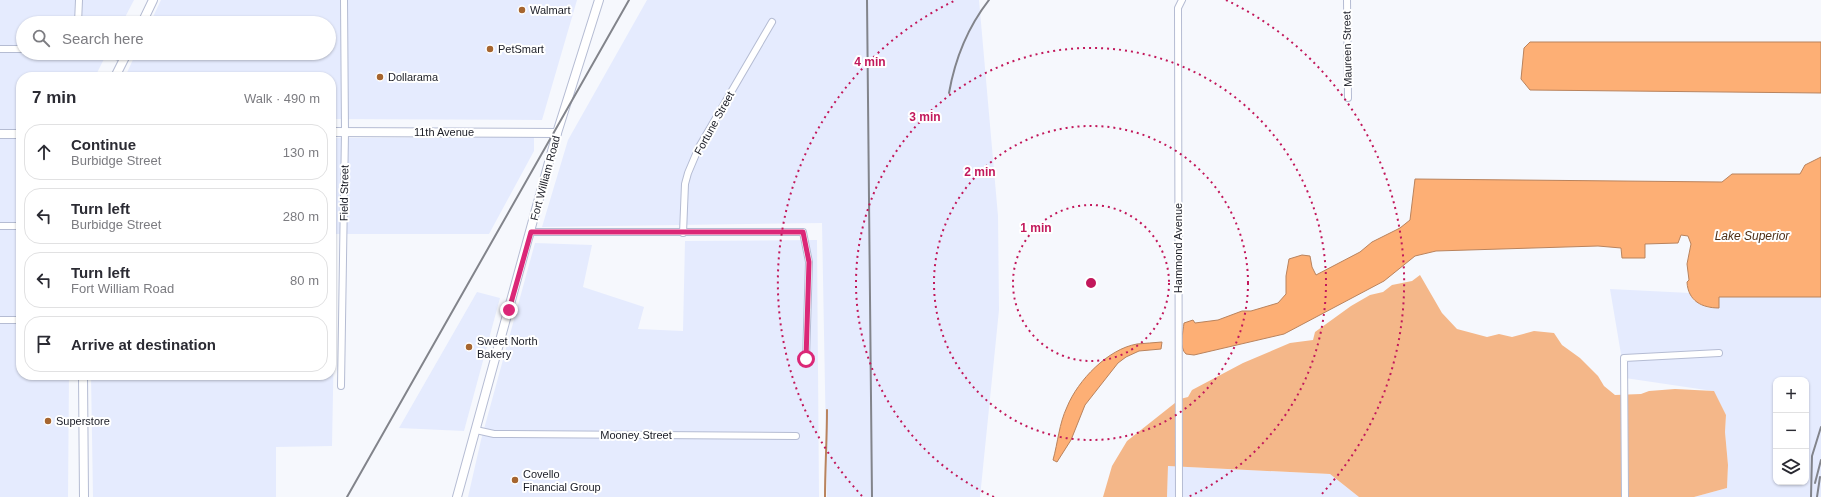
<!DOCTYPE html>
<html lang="en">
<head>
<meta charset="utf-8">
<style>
  :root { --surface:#fff; --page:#f7f7f7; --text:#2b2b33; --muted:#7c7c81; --line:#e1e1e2 }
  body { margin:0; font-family:Arial,sans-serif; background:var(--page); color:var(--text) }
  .controls { position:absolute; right:12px; bottom:12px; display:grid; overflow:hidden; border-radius:8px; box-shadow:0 1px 3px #0004 }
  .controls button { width:36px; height:36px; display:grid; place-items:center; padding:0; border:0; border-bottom:1px solid var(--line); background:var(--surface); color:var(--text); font:20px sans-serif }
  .stop { position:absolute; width:12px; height:12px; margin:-9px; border:3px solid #db2777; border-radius:50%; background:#fff }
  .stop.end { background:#db2777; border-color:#fff; box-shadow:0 1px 4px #0008 }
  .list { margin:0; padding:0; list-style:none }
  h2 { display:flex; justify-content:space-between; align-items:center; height:52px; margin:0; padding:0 16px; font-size:17px }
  h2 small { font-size:13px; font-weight:400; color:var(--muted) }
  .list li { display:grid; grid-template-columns:26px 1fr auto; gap:12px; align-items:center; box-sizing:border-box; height:56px; margin:0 8px 8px; padding:0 8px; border:1px solid var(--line); border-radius:16px }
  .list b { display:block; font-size:15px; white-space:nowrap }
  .list p { margin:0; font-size:13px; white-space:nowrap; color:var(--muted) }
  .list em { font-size:13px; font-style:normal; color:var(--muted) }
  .icon { flex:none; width:22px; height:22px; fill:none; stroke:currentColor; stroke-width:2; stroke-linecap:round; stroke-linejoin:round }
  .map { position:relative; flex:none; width:1821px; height:497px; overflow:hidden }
  .search { position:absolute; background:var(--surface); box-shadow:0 1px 3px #0004; left:16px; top:16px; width:320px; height:44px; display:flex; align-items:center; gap:10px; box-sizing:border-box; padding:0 14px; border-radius:22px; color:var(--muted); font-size:15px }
  .panel { position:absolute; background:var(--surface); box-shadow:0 1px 3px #0004; left:16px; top:72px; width:320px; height:308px; border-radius:16px }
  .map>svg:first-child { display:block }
  .built { fill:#e5ebfe; fill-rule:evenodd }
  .forest { fill:#f4b789 }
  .water { fill:#fdaf75; stroke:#b9835d }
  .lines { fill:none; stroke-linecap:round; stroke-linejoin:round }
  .stream { stroke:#b9835d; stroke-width:2 }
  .street-casing { stroke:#b5bcd3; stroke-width:8 }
  .secondary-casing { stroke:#b5bcd3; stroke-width:10 }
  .street { stroke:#fff; stroke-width:6 }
  .secondary { stroke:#fff; stroke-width:8 }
  .rail { stroke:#82848b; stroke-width:2 }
  .route { stroke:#db2777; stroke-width:5 }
  .ring { fill:none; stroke:#c2185b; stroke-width:2; stroke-dasharray:2 4 }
  .poi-dot { fill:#a6652f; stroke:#fff; stroke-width:1.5 }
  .labels { text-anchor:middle; stroke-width:4; stroke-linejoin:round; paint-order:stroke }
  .poi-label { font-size:11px; fill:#1a1c25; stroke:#fff; text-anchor:start }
  .street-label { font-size:11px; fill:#1a1c25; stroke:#fff }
  .water-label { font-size:12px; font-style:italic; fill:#4d2e16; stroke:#fff }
  .centre { fill:#c2185b; stroke:#fff; stroke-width:2 }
  .ring-label { font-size:12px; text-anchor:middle; font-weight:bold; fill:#c2185b; stroke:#fff; stroke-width:4; stroke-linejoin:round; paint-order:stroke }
</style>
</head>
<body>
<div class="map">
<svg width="1821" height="497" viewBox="0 0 1821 497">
  <rect width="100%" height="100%" fill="#f6f8fd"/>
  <g class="built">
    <path d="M0,0H134L122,23H23V53H107L95,77H21V375H69L68,497H0Z"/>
    <path d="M161,0H577L542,120L331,119V77H125L136,53H329V23H150Z"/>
    <path d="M647,0H979L998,216L999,310L980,497H827L822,223L542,227L568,140Z"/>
    <path d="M534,137V151L489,234H336L332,446L276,447V497H93L91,375H331V138Z"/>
    <path d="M817,240L819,497H468L481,440L535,243L592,245L583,287L644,307L638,329L683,331L685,241Z"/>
    <path d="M1610,289L1690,293L1693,300L1708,308H1719L1718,297H1821V497H1694L1727,488L1728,465L1725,432L1726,415L1713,391L1625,378ZM1776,380H1806V482H1776Z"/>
    <path d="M477,292L500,298L464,431L399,428Z"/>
    <path d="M1168,466L1330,474L1359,497H1167Z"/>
  </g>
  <path class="forest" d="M1420,275L1442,313L1457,329L1487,337L1499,334L1512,337L1534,331L1554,333L1562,345L1580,358L1598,376L1604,386L1615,395L1641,394L1649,391L1675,389L1714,391L1726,415L1725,432L1728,465L1727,488L1694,497H1359L1330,474L1168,466L1167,497H1103L1112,466L1127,441L1180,399L1188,397L1192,390L1243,363L1290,343L1313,340L1315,332L1351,306L1370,295L1383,292L1392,285L1412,281Z"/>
  <g class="water">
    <path d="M1530,42H1821V93L1530,90L1521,79L1524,48Z"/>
    <path d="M1821,157V297H1719V308C1702,308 1688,301 1687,282L1689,280L1687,264L1691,244L1688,236L1681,235L1678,243L1645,244V258H1622L1621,248L1598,246L1436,251L1415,256L1384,281L1284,334L1194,355L1186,354C1179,348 1183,332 1184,323L1193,320L1195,323L1218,320L1242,311H1251L1278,303L1286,294V276L1289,259L1302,255L1310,256L1312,267L1316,275L1360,252L1372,242L1400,228L1410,220L1415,179L1722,182L1732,174H1800L1805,165Z"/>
    <path d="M1162,342L1161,349L1139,351L1126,357L1118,363L1085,405L1071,440L1057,462L1053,460C1058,442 1059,424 1067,407C1078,380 1108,349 1137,344C1145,343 1154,343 1162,342Z"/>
  </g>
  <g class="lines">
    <path class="stream" d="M825,497C825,468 827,439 827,410"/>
    <g class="street-casing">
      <g id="street">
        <path d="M1347,0L1348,98"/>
        <path d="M78,23L79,0"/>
        <path d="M0,49H23"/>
        <path d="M103,53L125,58"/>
        <path d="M0,226H21"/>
        <path d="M531,232H803L809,262L806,359"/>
        <path d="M683,233L685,184L688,173L699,147L772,22"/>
        <path d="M0,320H21"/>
        <path d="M341,386L345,132L344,0"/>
        <path d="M476,430L494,434L796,436"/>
        <path d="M1179,497L1178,8L1182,0"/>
        <path d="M1625,497L1624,358L1719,353"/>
      </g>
    </g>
    <g class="secondary-casing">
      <g id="secondary">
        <path d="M142,23L153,0"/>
        <path d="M115,77L127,53"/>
        <path d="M331,132L557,133"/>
        <path d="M0,134H21"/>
        <path d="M83,375L84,497"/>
        <path d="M457,497L557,133L599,0"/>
      </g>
    </g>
    <use href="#street" class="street"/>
    <use href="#secondary" class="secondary"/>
    <g class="rail">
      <path d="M867,0L872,497"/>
      <path d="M949,93C955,59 968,27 989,0"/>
      <path d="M1815,483L1821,460"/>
      <path d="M347,497L629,0"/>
      <path d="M1811,497L1812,456L1821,427"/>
      <path d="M1817,497L1820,477"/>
    </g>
  </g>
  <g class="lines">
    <path class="route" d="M509,310L531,232H803L809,262L806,359"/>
  </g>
  <g class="ring">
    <circle cx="1091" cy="283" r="78"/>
    <circle cx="1091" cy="283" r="157"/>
    <path d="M994 497A235 235 0 1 1 1188 497"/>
    <path d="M862 496A313 313 0 0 1 956 0M1226 0A313 313 0 0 1 1320 496"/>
  </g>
  <g class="poi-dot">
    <circle cx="522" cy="10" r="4"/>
    <circle cx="490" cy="49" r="4"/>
    <circle cx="380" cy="77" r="4"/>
    <circle cx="469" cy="347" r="4"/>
    <circle cx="48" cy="421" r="4"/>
    <circle cx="515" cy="480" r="4"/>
  </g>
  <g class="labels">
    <g class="poi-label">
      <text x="530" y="14">Walmart</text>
      <text x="498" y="53">PetSmart</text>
      <text x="388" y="81">Dollarama</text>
      <text x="477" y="345">Sweet North<tspan x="477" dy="13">Bakery</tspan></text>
      <text x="56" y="425">Superstore</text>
      <text x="523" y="478">Covello<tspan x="523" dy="13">Financial Group</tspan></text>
    </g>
    <g class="street-label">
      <text transform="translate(1347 49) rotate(-91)" y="4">Maureen Street</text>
      <text transform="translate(714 123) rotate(-61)" y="4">Fortune Street</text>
      <text x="444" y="136">11th Avenue</text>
      <text transform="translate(545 178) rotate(-75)" y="4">Fort William Road</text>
      <text transform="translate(344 193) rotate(-89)" y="4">Field Street</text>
      <text transform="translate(1178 248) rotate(-90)" y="4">Hammond Avenue</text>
      <text x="636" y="439">Mooney Street</text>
    </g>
    <g class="water-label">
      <text x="1752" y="240">Lake Superior</text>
    </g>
  </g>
  <circle cx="1091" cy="283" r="6" class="centre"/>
  <g class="ring-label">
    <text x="870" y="66">4 min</text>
    <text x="925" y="121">3 min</text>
    <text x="980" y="176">2 min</text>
    <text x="1036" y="232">1 min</text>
  </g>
</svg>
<div class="controls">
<button>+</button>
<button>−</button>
<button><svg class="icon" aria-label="layers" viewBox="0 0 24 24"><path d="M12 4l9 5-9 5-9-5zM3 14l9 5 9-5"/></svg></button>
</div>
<div class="stop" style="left:806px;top:359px"></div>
<div class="stop end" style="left:509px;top:310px"></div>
<div class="search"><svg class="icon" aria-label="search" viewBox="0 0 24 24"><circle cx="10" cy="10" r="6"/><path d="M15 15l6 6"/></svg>Search here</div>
<section class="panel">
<h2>7 min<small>Walk · 490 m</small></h2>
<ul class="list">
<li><svg class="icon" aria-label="ahead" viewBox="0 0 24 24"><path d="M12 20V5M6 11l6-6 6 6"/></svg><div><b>Continue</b><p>Burbidge Street</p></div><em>130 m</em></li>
<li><svg class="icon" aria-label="left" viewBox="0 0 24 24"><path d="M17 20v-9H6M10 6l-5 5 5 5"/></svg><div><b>Turn left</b><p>Burbidge Street</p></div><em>280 m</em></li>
<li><svg class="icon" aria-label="left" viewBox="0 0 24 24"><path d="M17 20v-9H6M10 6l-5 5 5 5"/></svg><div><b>Turn left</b><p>Fort William Road</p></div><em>80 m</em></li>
<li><svg class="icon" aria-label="arrive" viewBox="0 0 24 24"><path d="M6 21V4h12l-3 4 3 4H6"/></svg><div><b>Arrive at destination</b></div></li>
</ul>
</section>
</div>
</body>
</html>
